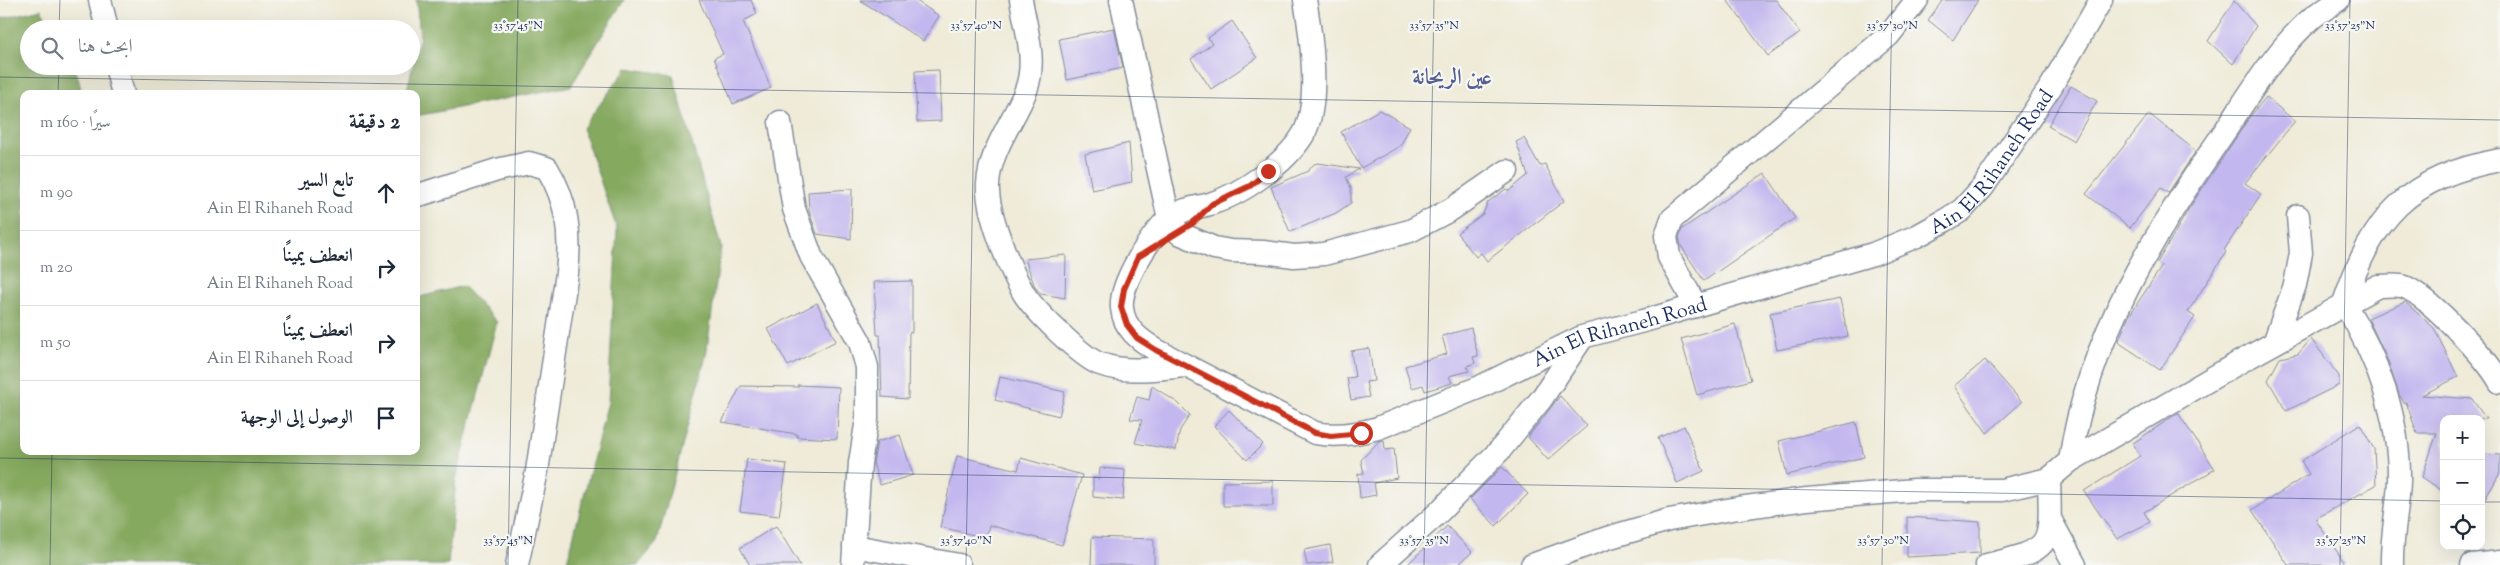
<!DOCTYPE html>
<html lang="ar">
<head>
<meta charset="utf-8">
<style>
  :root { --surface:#fff; --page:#f2f2f3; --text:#1f2937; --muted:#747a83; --line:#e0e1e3 }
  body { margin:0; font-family:"Sorts Mill Goudy",Amiri,serif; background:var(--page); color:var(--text); direction:rtl }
  .controls { position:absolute; right:15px; bottom:15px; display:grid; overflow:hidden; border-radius:10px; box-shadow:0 5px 20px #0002 }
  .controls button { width:45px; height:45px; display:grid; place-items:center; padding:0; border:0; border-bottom:1px solid var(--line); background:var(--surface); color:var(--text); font:25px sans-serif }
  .stop { position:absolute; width:15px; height:15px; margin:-11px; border:4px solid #c8321e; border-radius:50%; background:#fff }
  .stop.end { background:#c8321e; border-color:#fff; box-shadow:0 1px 5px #0008 }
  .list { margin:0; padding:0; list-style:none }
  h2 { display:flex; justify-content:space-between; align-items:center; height:65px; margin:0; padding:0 20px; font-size:21px }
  h2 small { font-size:16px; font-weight:400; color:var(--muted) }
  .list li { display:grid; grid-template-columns:32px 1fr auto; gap:15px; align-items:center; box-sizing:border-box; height:75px; padding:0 20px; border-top:1px solid var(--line) }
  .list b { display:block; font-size:19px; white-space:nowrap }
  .list p { margin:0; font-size:16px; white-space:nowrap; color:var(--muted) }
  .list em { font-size:16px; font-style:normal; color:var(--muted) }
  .icon { flex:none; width:28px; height:28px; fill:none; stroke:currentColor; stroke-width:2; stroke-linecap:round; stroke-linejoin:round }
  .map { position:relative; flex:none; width:2500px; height:565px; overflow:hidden; direction:ltr }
  .search { position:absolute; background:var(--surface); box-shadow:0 5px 20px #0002; left:20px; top:20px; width:400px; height:55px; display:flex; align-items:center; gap:12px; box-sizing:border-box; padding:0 18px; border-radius:28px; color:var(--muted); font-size:19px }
  .panel { position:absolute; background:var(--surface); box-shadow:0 5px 20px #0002; left:20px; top:90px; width:400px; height:365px; border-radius:10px; direction:rtl }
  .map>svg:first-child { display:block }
  .forest { fill:#85a95e; stroke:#506c5e }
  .building { fill:#c3b7ef }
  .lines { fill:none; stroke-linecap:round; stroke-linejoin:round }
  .minor-casing { stroke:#858d9b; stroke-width:25 }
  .minor { stroke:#fff; stroke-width:22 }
  .route { stroke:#c8321e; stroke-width:6 }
  .ticks { fill:none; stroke:#1b2f5e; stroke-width:1; stroke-opacity:0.45 }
  .labels { text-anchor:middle; stroke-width:4.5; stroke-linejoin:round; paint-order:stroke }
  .street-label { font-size:20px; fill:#1b2f5e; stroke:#f6f6f2 }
  .quarter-label { font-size:22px; font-weight:bold; fill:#565f91; stroke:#f6f6f2 }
  .ticks-label { font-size:12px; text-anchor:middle; fill:#1b2f5e; stroke:#f6f6f2; stroke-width:4.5; stroke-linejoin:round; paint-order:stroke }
</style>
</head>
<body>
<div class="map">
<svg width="2500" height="565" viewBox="0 0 2500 565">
  <rect width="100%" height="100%" fill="#f6f6f2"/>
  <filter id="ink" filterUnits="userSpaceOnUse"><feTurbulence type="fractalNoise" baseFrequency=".02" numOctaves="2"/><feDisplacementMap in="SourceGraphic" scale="10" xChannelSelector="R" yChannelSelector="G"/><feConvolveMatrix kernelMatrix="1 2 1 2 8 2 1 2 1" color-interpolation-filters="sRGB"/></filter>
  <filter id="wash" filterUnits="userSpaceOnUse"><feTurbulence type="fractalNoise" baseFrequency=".0096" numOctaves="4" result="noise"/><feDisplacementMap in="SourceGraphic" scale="20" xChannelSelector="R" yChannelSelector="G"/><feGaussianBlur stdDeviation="1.12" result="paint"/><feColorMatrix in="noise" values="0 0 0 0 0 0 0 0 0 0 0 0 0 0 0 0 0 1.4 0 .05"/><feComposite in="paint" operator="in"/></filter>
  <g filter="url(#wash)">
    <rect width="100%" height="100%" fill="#efebd8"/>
    <g class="forest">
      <path d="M416,0H624L571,86L416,116V94H406L420,36Z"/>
      <path d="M41,9L53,29H29V66H75L82,94H24V451H416V298L463,286L497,322L456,479L448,565H0V19Z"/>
      <path d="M627,68L673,75L721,247L706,356L657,542L638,565H566L608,402L617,229L582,128Z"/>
    </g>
    <g id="blocks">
      <g class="building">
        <path d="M699,0H751L757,14L743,21L771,88L733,104L714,58L723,54Z"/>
        <path d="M860,0H915L939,16L923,41Z"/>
        <path d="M1727,0H1776L1800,33L1768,56Z"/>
        <path d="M1943,0H1978L1953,40L1928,20Z"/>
        <path d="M2234,1L2256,26L2233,64L2208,41Z"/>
        <path d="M1232,21L1257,58L1211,89L1191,59L1212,44L1208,38Z"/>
        <path d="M1114,28L1123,68L1067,80L1059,39Z"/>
        <path d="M939,70L941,121L917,122L915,71Z"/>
        <path d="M2071,86L2097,101L2074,141L2048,126Z"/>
        <path d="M2266,97L2295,121L2245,183L2261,194L2224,250L2226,252L2188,312L2195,317L2160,370L2118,342L2129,316L2162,266L2157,263L2190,207L2249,118Z"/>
        <path d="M1379,110L1410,127L1400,146L1361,168L1341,132Z"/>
        <path d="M2149,114L2196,151L2168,193L2161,188L2130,228L2086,194Z"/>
        <path d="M1524,138L1540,166L1545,164L1564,201L1487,261L1481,253L1476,257L1457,233L1483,214L1488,202L1506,189L1509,191L1528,175L1516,142Z"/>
        <path d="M1129,143L1132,182L1092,190L1085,154Z"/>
        <path d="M1318,163L1359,169L1346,177L1351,188V203L1336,213L1290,232L1271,187L1308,171L1314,164Z"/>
        <path d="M1765,173L1795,218L1704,281L1681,246L1679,237L1682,229Z"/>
        <path d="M852,189L851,239L817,234L809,211L808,192Z"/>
        <path d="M1066,255L1065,298L1041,294L1035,287L1025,259Z"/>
        <path d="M912,281V332L909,333L908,399L882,397L880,335H877L874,282Z"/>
        <path d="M1840,299L1848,336L1777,350L1770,313Z"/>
        <path d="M2405,302L2434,328L2458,377L2422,395L2472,399L2486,419H2444V492L2422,477L2437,433H2417L2406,402L2404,403L2399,394L2388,361L2368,318Z"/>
        <path d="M817,303L836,341L788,366L768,329Z"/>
        <path d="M1735,324L1751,380L1697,395L1681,339Z"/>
        <path d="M1471,328L1478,356L1473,357L1475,363L1467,366L1469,371L1449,376L1452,383L1425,391L1423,385L1412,388L1405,366L1447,354L1442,336Z"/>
        <path d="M2311,339L2339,376V385L2286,411L2268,380L2280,358L2298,354Z"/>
        <path d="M1369,348L1374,381L1366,382L1369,397L1351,400L1347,378L1355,377L1351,351Z"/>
        <path d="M1985,360L2022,402L1987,433L1954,386Z"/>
        <path d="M1000,377L1065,392L1059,416L995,400Z"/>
        <path d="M797,385L839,387L837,439L797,437V434L722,422L741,386L799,387Z"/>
        <path d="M1152,386L1178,403L1190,415L1180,430L1176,450L1135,443L1142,420L1130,419L1137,397L1149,400Z"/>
        <path d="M1560,396L1587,426L1548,460L1528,437Z"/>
        <path d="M1229,410L1263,444L1247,460L1214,426Z"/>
        <path d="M2178,413L2215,469L2144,512L2150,522L2117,539L2084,491L2140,456L2133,443Z"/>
        <path d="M1856,422L1864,457L1787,475L1779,441Z"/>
        <path d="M2360,424L2374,449L2376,485L2315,519L2346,565H2288L2252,510L2309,474L2301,461Z"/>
        <path d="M1684,426L1704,471L1677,483L1658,438Z"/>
        <path d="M900,435L913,475L880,485L873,463L877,442Z"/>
        <path d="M1384,440L1385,450L1394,449L1397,478L1374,483L1376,495L1360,498L1358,474L1364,473L1361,460L1379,441Z"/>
        <path d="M2481,454L2500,455V473L2481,506Z"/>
        <path d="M957,456L1018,470L1021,458L1082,475L1062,545L989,525L986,538L940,527Z"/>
        <path d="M747,459L787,464L779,516L740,511Z"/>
        <path d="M1502,467L1528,494L1496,526L1470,499Z"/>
        <path d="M1100,468L1125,470L1123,500L1093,497V478L1099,479Z"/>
        <path d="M1273,481V506H1223V482Z"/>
        <path d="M1907,517L1980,522V553L1907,557Z"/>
        <path d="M776,526L800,565H750L740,548Z"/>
        <path d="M1447,526L1472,552L1458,565H1407Z"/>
        <path d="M1092,537L1154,539V565H1091Z"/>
        <path d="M1330,545L1333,562L1307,565L1304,550Z"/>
      </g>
    </g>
  </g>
  <g filter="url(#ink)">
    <use href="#blocks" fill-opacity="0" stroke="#858d9b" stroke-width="1"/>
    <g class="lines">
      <g class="minor-casing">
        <g id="minor">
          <path d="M100,0L107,29"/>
          <path d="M1021,0C1026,29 1037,61 1026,90C1014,121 990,149 988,184C986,211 1009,267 1023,292C1032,308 1082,358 1100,364C1128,374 1158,368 1186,366"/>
          <path d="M1121,0L1169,219L1179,233L1214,248L1231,251L1263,252L1294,256L1324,254L1410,231L1452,209L1507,171"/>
          <path id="s1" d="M1305,0C1311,34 1321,104 1303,135C1286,163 1242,194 1210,204C1196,208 1184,208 1171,217C1153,231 1119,284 1122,308C1124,329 1140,340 1156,350L1315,433C1336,437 1357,434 1378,428L1480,387L1582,337L1647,320L1873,254L1917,236L1944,221L1962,210L1983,187L2052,85L2101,0"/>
          <path d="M116,66L123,94"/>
          <path d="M780,122L794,209L811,256L860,342L867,367V419L860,463L853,565"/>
          <path d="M416,196L497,170L529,163L547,168C568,202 571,235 567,273L537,471L517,565"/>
          <path d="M1696,306L1669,257L1666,236L1672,219L1889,35L1917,0"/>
          <path d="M2274,343L2295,285L2301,253L2298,216"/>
          <path d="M2070,461C2088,338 2155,232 2225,131C2251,92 2277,48 2313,17C2321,11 2330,6 2338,0"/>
          <path d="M2050,519L2075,565"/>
          <path d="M854,546L959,565"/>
          <path d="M1380,565L1438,513L1500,450L1542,398L1582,338"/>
          <path d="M1532,565L1607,538L1669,520L1738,508L1807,499L1915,490H2002L2049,479L2070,461L2238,363L2378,286C2387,286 2397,284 2405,287C2430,298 2487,358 2500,382"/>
          <path d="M1987,565C2054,549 2051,547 2049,479"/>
          <path d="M2392,565C2391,537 2398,509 2399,481C2400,419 2377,356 2344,303C2373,216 2408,177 2500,160"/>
          <path d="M2472,565L2500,562"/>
        </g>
      </g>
      <use href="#minor" class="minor"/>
    </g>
  </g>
  <g class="lines" filter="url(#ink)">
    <path class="route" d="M1268,171L1250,186L1212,204L1193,223L1138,257L1124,289L1121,307L1127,325L1137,338L1156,350L1315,433L1331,436L1361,433"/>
  </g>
  <path class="ticks" d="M59,29L60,0M0,77L2500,120M58,94L59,66M0,458L2444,501M2481,502H2500M50,565L52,451M508,565L518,0M966,565L976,0M1424,565L1434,0M1882,565L1892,0M2340,565L2350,0"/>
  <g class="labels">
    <g class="street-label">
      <text dy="7" stroke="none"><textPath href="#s1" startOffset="1382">Ain El Rihaneh Road</textPath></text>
      <text dy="7" stroke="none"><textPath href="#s1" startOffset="962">Ain El Rihaneh Road</textPath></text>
    </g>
    <g class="quarter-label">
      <text x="1452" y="84">عين الريحانة</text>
    </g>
  </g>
  <g class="ticks-label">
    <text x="518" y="29">33°57'45"N</text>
    <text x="976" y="29">33°57'40"N</text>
    <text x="1434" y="29">33°57'35"N</text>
    <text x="1892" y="29">33°57'30"N</text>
    <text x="2350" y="29">33°57'25"N</text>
    <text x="508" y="544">33°57'45"N</text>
    <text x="966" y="544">33°57'40"N</text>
    <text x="1424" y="544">33°57'35"N</text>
    <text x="1883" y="544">33°57'30"N</text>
    <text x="2341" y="544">33°57'25"N</text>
  </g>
</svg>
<div class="controls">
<button>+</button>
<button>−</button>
<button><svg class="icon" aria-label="locate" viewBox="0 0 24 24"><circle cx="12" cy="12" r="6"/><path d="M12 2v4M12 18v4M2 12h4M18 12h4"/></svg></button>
</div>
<div class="stop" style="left:1361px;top:433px"></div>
<div class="stop end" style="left:1268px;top:171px"></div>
<div class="search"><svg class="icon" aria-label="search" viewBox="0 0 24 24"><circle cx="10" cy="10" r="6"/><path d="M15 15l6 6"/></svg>ابحث هنا</div>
<section class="panel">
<h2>2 دقيقة<small>سيرًا · 160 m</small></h2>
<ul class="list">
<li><svg class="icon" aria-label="ahead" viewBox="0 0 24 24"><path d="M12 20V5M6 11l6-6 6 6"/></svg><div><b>تابع السير</b><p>Ain El Rihaneh Road</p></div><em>90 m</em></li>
<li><svg class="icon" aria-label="right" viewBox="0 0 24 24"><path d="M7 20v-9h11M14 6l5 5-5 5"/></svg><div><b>انعطف يمينًا</b><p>Ain El Rihaneh Road</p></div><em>20 m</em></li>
<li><svg class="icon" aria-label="right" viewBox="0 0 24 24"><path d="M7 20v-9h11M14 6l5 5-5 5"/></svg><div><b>انعطف يمينًا</b><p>Ain El Rihaneh Road</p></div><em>50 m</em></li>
<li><svg class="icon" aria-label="arrive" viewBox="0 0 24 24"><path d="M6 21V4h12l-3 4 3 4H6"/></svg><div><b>الوصول إلى الوجهة</b></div></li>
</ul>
</section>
</div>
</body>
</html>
